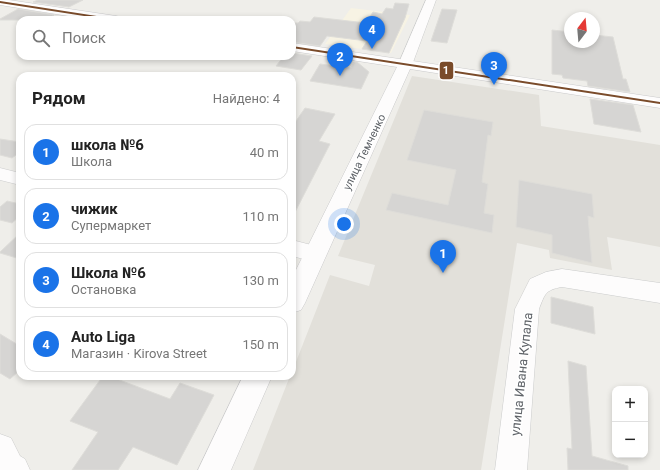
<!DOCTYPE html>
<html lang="ru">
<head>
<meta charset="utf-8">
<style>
  :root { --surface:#fff; --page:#f6f6f6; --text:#222; --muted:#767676; --line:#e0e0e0; --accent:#1a73e8 }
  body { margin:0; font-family:Roboto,sans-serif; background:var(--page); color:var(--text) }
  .controls { position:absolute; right:12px; bottom:12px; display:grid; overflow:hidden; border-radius:8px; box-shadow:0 2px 6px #0003 }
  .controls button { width:36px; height:36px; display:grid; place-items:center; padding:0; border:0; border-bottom:1px solid var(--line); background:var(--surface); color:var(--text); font:20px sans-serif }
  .compass { position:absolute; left:564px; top:12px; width:36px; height:36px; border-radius:50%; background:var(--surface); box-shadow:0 2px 6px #0003; rotate:16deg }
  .you { position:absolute; left:344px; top:224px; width:14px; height:14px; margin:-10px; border:3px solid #fff; border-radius:50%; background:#1a73e8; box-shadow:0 0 0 6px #1a73e833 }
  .badge { display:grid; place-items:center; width:26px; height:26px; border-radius:50%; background:var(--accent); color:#fff; font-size:13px; font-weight:700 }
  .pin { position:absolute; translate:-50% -33px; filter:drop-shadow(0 1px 2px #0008) }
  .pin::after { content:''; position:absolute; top:21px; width:14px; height:12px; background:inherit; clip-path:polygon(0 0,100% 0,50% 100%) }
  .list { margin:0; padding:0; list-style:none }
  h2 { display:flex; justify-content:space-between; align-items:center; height:52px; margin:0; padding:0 16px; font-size:17px }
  h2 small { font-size:13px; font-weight:400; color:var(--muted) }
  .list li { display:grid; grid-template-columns:26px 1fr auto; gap:12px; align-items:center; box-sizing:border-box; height:56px; margin:0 8px 8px; padding:0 8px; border:1px solid var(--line); border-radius:12px }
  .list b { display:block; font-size:15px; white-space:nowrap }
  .list p { margin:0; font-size:13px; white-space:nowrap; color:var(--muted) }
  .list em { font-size:13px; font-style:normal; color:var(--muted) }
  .icon { flex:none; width:22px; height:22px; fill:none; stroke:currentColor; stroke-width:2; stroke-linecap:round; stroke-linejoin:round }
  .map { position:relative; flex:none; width:660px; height:470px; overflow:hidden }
  .search { position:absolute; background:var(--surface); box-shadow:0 2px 6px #0003; left:16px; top:16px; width:280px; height:44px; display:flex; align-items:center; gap:10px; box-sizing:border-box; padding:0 14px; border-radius:12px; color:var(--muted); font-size:15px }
  .panel { position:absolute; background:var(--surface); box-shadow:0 2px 6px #0003; left:16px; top:72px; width:280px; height:308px; border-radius:12px }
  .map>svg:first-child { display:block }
  .commercial { fill:#f7f3e4 }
  .education { fill:#e2e0da }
  .building { fill:#d6d5d3; stroke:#deddd9 }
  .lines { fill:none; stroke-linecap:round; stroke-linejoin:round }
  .minor-casing { stroke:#cbcccc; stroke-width:1 }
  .secondary-casing { stroke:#cacacb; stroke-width:1 }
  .minor { fill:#fdfcfc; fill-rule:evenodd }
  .secondary { fill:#fdfcfc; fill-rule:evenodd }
  .bus-1-casing { stroke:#fff; stroke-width:3 }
  .bus-1 { fill:#7a4b2a; fill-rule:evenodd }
  .labels { text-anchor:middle; stroke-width:3; stroke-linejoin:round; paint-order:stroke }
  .street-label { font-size:11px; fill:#5f6368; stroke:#fff }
  .near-street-label { font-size:13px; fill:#5f6368; stroke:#fff }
  .line-badge { stroke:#fff; stroke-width:1.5 }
  .badge-label { font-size:11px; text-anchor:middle; font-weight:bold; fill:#fff }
</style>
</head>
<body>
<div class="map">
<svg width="660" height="470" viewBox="0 0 660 470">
  <rect width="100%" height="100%" fill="#efeeea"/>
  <path class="commercial" d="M351,8L410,15L391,53L325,44Z"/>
  <path class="education" d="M412,76L539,95L541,126L660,145V247L607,237L612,270L550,258L549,250L517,243L481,470H253L290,376H292V372L330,275L369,286L375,265L338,256Z"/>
  <g class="building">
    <path d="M38,0H83L69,7L33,2Z"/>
    <path d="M395,3L409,4L405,18L389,53L362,49L367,41L327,36L320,46L292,42V23H298L300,21L310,22L314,17L366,23L373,12L382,14L386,8L393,9Z"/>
    <path d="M18,9L54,15L45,20H0V19Z"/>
    <path d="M442,9L457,10L447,43L431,41Z"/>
    <path d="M552,30L570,32V42H594V35L613,37L623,79H626L630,92L588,86L587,81L563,78L562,75L552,74Z"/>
    <path d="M292,53L312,56L301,70L276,66L284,56H292Z"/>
    <path d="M354,62H357L369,72L361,89L310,81L320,64L351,68Z"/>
    <path d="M590,99L633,105L641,132L594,124Z"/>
    <path d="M305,108L335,114L319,141L330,144L292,218V127Z"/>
    <path d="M424,110L493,122L491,136L488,135L482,182L488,184L484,213L494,215L492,233L386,210L392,193L448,205L456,170L407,160Z"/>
    <path d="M0,139L20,142V152L12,158L0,155Z"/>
    <path d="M519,180L592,194L594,218L588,216L592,263L552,253V235L516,227Z"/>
    <path d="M7,201L20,204V216L12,223L0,220V207Z"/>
    <path d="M20,233V259L0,253V252Z"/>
    <path d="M551,297L593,307L595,334L551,323Z"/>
    <path d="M0,334L20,346V370L10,379L0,373Z"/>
    <path d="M568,361L586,366L592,456L628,466V470H568L567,448L572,449Z"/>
    <path d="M103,376H109L170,399L180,383L214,395L177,465L133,447L118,470H72L98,432L70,421Z"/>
  </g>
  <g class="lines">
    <g class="minor-casing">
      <g id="minor">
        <path d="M426,0H436L412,65L410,68H400L398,65Z"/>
        <path d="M0,168L20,173V185L0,180Z"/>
        <path d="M292,240L323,248L326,254L323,260L315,262L292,256Z"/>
        <path d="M562,269L660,283V303L562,287C545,290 545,294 539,309L527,470H495L515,309L530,279L546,272Z"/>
        <path d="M0,434L11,438L20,456L25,459L30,470H0Z"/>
      </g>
    </g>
    <g class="secondary-casing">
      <g id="secondary">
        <path d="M0,0H9L116,16L120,17L122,20H93L0,5Z"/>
        <path d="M292,43L660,98V108L410,69L305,303L301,310L292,313V278L397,67L292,51Z"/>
        <path d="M243,376H272L231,470H198Z"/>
      </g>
    </g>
    <use href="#minor" class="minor"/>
    <use href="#secondary" class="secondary"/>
    <g class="bus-1-casing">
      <g id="bus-1">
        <path d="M0,1L116,19L118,20H110L0,3Z"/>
        <path d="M292,46L660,102V104L292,48Z"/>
      </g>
    </g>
    <use href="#bus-1" class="bus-1"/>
  </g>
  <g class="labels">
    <g class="street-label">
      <text transform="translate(364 152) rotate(-64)" y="4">улица Темченко</text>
    </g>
    <g class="near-street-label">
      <text transform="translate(521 374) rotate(-84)" y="5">улица Ивана Купала</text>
    </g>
  </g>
  <rect class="line-badge" x="439" y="61" width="15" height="19" rx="4" fill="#7a4b2a"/>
  <g class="badge-label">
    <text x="446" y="74">1</text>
  </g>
</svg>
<div class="controls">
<button>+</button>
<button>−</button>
</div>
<svg class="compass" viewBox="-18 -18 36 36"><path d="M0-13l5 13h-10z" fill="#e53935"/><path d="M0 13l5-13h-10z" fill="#767676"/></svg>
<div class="you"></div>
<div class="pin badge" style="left:443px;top:273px">1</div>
<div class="pin badge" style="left:340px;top:76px">2</div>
<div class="pin badge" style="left:494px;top:85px">3</div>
<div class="pin badge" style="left:372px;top:49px">4</div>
<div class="search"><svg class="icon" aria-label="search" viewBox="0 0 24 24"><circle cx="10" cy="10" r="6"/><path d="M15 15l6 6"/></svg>Поиск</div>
<section class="panel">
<h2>Рядом<small>Найдено: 4</small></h2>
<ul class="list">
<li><span class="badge">1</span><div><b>школа №6</b><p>Школа</p></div><em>40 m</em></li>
<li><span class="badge">2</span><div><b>чижик</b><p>Супермаркет</p></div><em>110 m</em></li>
<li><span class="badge">3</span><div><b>Школа №6</b><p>Остановка</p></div><em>130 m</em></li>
<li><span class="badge">4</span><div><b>Auto Liga</b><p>Магазин · Kirova Street</p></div><em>150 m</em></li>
</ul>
</section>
</div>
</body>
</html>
